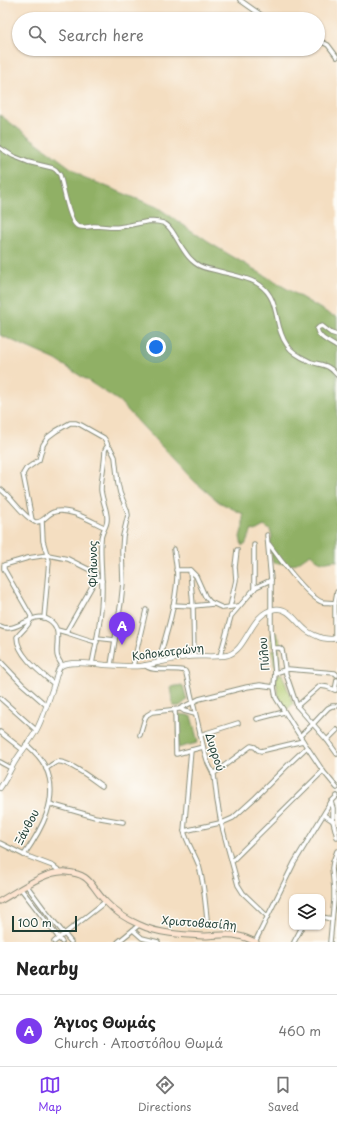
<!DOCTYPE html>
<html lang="en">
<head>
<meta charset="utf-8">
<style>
  :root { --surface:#fff; --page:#f2f2f2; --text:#222; --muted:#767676; --line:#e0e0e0; --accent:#7c3aed }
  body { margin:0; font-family:"Playpen Sans",sans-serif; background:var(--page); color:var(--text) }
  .controls { position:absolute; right:12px; bottom:12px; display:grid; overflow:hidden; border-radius:8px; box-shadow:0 1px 3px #0004 }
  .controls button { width:36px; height:36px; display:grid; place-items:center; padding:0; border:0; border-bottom:1px solid var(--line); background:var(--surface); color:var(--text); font:20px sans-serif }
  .scale { position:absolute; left:12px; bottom:10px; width:65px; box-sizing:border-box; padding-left:4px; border:2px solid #1f3d34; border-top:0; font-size:11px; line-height:14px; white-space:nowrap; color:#1f3d34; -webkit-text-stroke:3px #fdfcf7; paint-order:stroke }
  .you { position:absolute; left:156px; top:347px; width:14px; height:14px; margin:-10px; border:3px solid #fff; border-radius:50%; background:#1a73e8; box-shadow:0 0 0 6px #1a73e833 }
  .badge { display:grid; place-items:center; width:26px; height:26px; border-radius:50%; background:var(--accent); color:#fff; font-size:13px; font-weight:700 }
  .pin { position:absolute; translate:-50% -33px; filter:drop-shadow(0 1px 2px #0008) }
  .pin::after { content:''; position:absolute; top:21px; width:14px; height:12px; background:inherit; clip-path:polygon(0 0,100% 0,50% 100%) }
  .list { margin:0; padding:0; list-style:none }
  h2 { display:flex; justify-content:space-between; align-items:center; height:52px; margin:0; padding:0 16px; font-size:17px }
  h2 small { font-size:13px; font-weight:400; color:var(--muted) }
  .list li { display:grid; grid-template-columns:26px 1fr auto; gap:12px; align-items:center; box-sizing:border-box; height:72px; padding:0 16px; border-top:1px solid var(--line) }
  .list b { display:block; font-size:15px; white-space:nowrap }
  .list p { margin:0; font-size:13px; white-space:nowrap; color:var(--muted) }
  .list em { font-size:13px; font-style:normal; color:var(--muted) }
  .icon { flex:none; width:22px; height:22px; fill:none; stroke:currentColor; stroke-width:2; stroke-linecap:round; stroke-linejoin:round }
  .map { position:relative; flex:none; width:337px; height:942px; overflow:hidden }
  .search { position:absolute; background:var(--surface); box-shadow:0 1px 3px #0004; left:12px; right:12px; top:12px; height:44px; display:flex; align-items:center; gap:10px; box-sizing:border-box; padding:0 14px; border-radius:22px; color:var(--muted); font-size:15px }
  .sheet { height:124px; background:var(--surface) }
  nav { display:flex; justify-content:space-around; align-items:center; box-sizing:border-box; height:56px; border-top:1px solid var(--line); background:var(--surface); font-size:11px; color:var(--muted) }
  nav a { display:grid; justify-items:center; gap:2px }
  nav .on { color:var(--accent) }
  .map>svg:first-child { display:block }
  .green { fill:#b5cd73; stroke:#6a8554 }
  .forest { fill:#90b065; stroke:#58764c }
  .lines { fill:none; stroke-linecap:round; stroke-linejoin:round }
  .minor-casing { stroke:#8a8e7a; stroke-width:5.5 }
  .tertiary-casing { stroke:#8a8e7a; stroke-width:6 }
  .secondary-casing { stroke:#8a8e7a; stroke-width:7 }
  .minor { stroke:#fff; stroke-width:3.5 }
  .tertiary { stroke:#fff; stroke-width:4.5 }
  .secondary { stroke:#fde4d0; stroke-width:5 }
  .labels { text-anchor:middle; stroke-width:3; stroke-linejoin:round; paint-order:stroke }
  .street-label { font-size:11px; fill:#1f3d34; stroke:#fdfcf7 }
</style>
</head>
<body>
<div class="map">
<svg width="337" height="942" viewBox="0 0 337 942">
  <rect width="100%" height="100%" fill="#fdfcf7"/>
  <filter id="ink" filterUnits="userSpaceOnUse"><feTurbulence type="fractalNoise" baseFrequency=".025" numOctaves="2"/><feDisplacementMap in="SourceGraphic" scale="8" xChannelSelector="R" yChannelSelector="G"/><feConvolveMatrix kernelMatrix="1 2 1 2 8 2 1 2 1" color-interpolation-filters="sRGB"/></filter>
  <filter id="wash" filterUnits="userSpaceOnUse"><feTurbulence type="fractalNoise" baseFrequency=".012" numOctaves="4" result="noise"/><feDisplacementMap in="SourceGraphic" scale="16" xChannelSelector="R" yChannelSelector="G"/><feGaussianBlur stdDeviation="0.9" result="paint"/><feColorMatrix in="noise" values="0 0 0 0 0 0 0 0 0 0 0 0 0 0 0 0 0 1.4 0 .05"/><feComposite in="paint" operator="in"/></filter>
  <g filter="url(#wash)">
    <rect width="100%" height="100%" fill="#f4dec1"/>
    <g class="green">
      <path d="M276,633L283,646H272L271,634Z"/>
      <path d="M279,649L280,667L275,669L272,650Z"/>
      <path d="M280,674H282L293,704L286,710L278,696L276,677V675Z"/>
    </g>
    <g class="forest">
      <path d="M0,115L83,177L157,207L208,242L331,315L337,317V561C332,560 331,562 326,562C320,563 314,558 311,554C304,557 297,565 290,565C287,565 287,564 284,563C280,563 277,563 273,563L269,544L272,537L270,530L264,526L255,531L252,530L245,545L242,546L240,537L243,526V514L219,502L194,481L119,401L56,360L0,335Z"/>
      <path d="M182,685L183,686L187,700L180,706H173L170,687Z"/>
      <path d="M178,714L187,715L191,716L198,742L197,743L178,748Z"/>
    </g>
  </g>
  <g filter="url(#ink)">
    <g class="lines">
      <g class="minor-casing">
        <g id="minor">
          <path d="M240,0L267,19"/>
          <path d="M318,40L328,45L337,57"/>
          <path d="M0,148L13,156L28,162L53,168L56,170L60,175C63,185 69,221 77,226C82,228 89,227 94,226C103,226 111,228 119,227C133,226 150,218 163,223C171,225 178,242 183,249C186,254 190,259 195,263C200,267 208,269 214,270C228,274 249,277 260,285C281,300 273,326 287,345C292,353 302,358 311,362C317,364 323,364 328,367C332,369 334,372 337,375"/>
          <path d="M337,335L331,333L322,326L319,327L317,329C318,338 330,342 337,347"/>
          <path d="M0,489C13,498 21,515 35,522C44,523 46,514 54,512C68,507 91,521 104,527"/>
          <path d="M32,520L23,474L26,469L39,460L43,445L48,437L56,431L70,423H76L81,425L104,438L106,441L108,446"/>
          <path d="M42,521L43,541L49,561L44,618"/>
          <path d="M267,535L271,580V628L275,673L274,687L276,698L303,741L323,771L337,788"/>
          <path d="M269,544C278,557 308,597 322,602C326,603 331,602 335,603"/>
          <path d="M176,570H190L193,606L194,656"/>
          <path d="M190,570L196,576L205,596L210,602L223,608L238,606"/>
          <path d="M254,589V545"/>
          <path d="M173,605L193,606L213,604"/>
          <path d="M230,607L236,580L235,567L237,550"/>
          <path d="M0,626C17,635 33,609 49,620C62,628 56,642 57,654C57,658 60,662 62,665"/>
          <path d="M57,630C71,633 83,639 97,642"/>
          <path d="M66,632L95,581L96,579L102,581"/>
          <path d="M97,638L115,640"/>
          <path d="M335,639V603L337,592"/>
          <path d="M272,648H280L282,650L286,674L297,706L327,740L337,754"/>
          <path d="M220,656L231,616L256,587L271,580"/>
          <path d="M0,661L22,684L46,705"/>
          <path d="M158,662C166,636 176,604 177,577C177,567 175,558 174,549"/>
          <path d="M92,664C97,639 102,614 102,588C102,572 100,556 101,540C101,532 107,527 107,520C108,511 102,501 101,490C101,477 105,464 105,450L106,448L108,446L111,449L115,457L118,484L120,493L127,510L128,515L123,536L122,551L123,583L121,602L111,665"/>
          <path d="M145,665C151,673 174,667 185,671L186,673L204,750L208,763L214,775L217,800L221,823L238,885L243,893L267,916"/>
          <path d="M133,666L146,610"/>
          <path d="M275,673L288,669L335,673L337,675"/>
          <path d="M54,684C41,673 17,655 17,637C22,630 31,625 31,616L4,569V565L28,558L48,555L68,559L96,573L97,576L96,579"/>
          <path d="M336,690H335L337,680"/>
          <path d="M0,698L36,730"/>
          <path d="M297,706L320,686L327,687L335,690"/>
          <path d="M181,709L184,711L195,714"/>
          <path d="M175,710L176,754L203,747"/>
          <path d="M257,719L284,712"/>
          <path d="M0,732L23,750"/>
          <path d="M140,735L145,718L147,715L152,712L179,709L199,699L247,687L260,685L274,687"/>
          <path d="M200,735L238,723"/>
          <path d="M300,736L313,724L328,708L332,706H337"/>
          <path d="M327,740L337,730"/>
          <path d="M191,750L184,831C187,843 195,854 199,866C204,883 205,901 207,919"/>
          <path d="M0,762L11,768"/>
          <path d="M46,769C49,767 53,763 57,762C68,760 93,780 102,786"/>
          <path d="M213,774L251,746L255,747L258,750L261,751L303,741"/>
          <path d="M331,802L333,808V821L337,837"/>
          <path d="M50,804L95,817L123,822"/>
          <path d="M324,815L333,821"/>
          <path d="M184,831L224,822L233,818L256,797L290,763L307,747"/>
          <path d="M0,843L24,855L53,866L61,872"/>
          <path d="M24,855C41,830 60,799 46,768C42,759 34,751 26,744"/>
          <path d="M232,861L323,771"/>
          <path d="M27,886L47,913L71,942"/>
          <path d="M21,889L62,942"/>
          <path d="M322,917L332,919"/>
          <path d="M133,930L142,938L158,942"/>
          <path d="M54,942L105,902"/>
          <path d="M118,942L139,925"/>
          <path d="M255,942L294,863L331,802L337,796"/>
          <path d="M294,942L302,927"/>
          <path d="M330,942L334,900V889L332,868L333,862L337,851"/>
        </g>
      </g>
      <g class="tertiary-casing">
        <path id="tertiary" d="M0,788C7,778 11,767 18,757C24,748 32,739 37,729C44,715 49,699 54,684C56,678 57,671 60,667C67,660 95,664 105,665C117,665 129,667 141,666C156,664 171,659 186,657C200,655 215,658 228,655C248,649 250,613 275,609C289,607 296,622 306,630C310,634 317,636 322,638C328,639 332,640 337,638"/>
      </g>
      <g class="secondary-casing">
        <path id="secondary" d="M0,901C18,891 46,870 66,872C92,874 90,886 105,901C114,911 128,920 140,925C158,934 185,935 205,936C216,936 228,933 239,936C245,937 250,940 256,942"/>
      </g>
      <use href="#minor" class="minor"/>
      <use href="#tertiary" class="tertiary"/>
      <use href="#secondary" class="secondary"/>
    </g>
  </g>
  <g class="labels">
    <g class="street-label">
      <text transform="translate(93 564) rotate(-91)" y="4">Φίλωνος</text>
      <text transform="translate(168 652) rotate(-7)" y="4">Κολοκοτρώνη</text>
      <text transform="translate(264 654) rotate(-95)" y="4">Πύλου</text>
      <text transform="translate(215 752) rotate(72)" y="4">Δυρρού</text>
      <text transform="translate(27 827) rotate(-62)" y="4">Ξάνθου</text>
      <text transform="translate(199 923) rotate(4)" y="4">Χριστοβασίλη</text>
    </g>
  </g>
</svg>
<div class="controls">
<button><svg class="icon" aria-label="layers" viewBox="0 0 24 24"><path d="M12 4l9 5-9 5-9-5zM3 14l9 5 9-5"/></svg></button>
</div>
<div class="scale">100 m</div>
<div class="you"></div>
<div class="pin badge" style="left:122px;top:645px">A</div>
<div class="search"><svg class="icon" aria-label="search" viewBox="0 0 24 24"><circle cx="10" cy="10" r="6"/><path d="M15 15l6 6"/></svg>Search here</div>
</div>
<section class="sheet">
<h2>Nearby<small></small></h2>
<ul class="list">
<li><span class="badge">A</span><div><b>Άγιος Θωμάς</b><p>Church · Αποστόλου Θωμά</p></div><em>460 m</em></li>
</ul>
</section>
<nav>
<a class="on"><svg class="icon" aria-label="map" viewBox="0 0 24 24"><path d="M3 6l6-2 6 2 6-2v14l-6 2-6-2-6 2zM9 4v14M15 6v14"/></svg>Map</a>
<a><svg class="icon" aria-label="directions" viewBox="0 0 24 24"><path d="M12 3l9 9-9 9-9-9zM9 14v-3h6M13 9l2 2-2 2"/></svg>Directions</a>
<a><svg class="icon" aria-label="saved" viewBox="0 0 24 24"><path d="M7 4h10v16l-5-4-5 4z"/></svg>Saved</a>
</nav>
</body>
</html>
